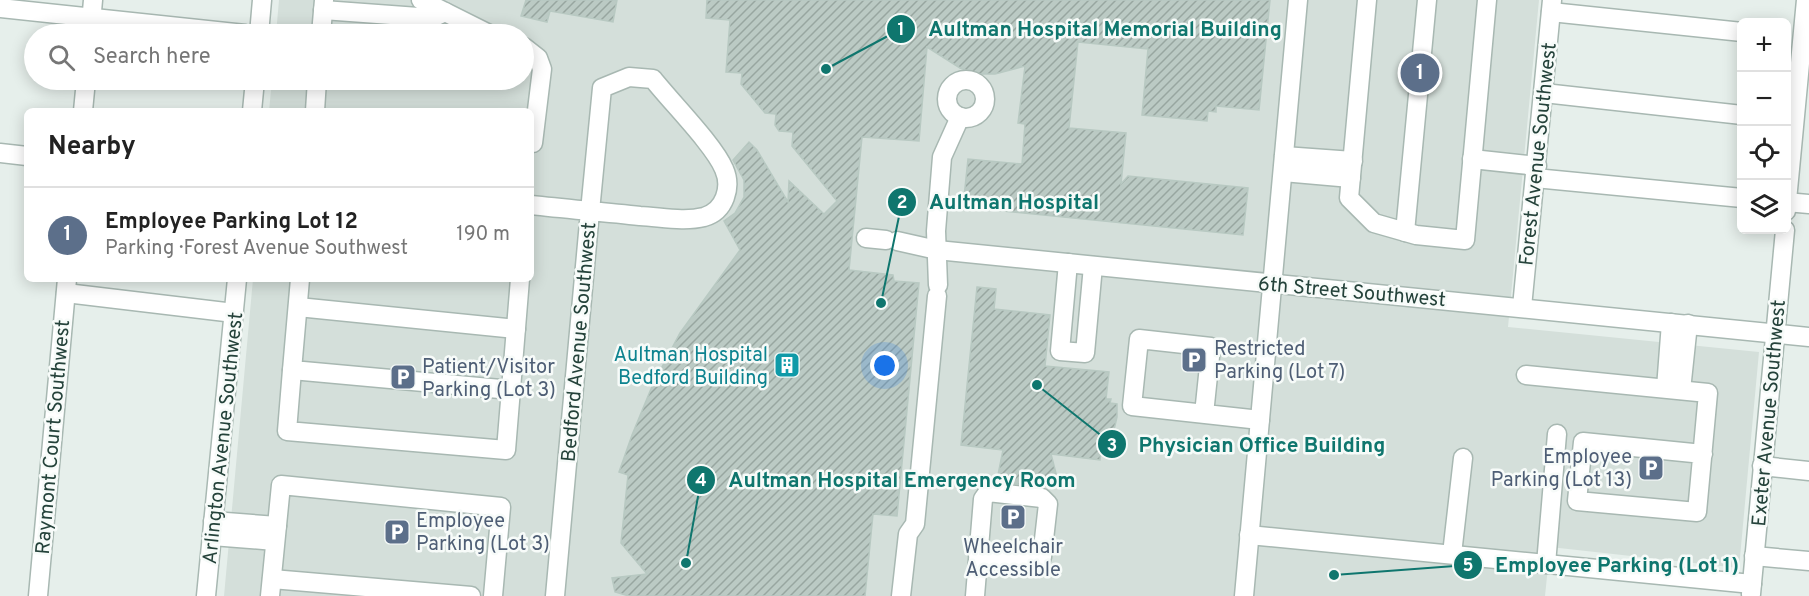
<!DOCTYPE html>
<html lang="en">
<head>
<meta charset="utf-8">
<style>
  :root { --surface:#fff; --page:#f6f6f6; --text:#222; --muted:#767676; --line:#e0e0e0; --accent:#7c3aed }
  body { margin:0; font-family:Overpass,sans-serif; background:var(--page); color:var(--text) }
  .controls { position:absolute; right:18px; top:18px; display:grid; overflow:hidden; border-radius:9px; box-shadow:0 3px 15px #0003 }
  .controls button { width:54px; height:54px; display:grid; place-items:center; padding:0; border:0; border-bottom:2px solid var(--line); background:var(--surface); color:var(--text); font:30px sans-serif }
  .you { position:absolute; left:885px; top:366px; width:21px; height:21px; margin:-15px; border:4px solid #fff; border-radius:50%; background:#1a73e8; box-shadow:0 0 0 9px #1a73e833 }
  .badge { display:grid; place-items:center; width:39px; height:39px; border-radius:50%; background:var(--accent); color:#fff; font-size:20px; font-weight:700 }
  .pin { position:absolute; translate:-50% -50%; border:3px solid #fff; box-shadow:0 2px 6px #0006 }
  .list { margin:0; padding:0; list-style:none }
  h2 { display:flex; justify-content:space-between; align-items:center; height:78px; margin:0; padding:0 24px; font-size:26px }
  h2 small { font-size:20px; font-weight:400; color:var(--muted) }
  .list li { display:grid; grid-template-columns:39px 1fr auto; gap:18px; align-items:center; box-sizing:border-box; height:96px; padding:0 24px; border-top:2px solid var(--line) }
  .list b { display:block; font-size:22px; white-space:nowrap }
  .list p { margin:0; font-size:20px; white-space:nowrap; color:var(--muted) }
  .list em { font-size:20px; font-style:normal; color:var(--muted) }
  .icon { flex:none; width:33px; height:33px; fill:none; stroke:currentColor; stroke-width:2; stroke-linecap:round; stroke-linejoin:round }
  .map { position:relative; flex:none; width:1809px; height:596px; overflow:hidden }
  .search { position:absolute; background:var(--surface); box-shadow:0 3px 15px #0003; left:24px; top:24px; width:510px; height:66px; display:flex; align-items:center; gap:15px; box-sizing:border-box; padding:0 21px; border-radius:33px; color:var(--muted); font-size:22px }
  .panel { position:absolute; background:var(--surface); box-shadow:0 3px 15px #0003; left:24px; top:108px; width:510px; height:174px; border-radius:9px }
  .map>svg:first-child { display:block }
  .built { fill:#d4dfda }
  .building { fill:url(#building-hatch); stroke:#b8c9c2; stroke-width:1.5 }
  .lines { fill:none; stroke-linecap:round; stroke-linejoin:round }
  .minor-casing { stroke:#a8b8b2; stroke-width:21 }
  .minor { stroke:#fff; stroke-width:18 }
  .labels { text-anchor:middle; stroke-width:5; stroke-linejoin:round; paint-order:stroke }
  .street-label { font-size:20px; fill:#24423a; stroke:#f7fbf9 }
  .service-label { font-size:20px; fill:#4e5e75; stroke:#f7fbf9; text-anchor:start }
  .culture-label { font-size:20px; fill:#0d838f; stroke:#f7fbf9; text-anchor:end }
  .leader { fill:none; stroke:#0f766e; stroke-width:2 }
  .callout-dot { fill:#0f766e; stroke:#f7fbf9; stroke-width:2 }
  .mark-label { font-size:18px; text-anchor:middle; font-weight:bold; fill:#fff }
  .callout-label { font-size:21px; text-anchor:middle; font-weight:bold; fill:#0f766e; stroke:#f7fbf9; stroke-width:5; stroke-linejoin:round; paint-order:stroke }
</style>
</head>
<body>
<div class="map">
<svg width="1809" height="596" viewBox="0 0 1809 596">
  <defs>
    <pattern id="building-hatch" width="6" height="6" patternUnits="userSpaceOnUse" patternTransform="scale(1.5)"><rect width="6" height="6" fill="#bbcac4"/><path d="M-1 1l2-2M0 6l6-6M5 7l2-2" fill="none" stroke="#98a6a0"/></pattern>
  </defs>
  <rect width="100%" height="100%" fill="#e6efeb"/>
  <path class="built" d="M279,0H1539L1508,327L1759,352L1739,568L1550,547L1545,596H224L253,279H531V111H269L272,80H524V34H276Z"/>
  <g class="building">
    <path d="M526,0H617L613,22L550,11L547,22L521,16Z"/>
    <path d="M707,0H1270L1259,110L1216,106V112L1208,111L1207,121L1142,115L1148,49L1078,42L1069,128L1126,133L1121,184L1128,176L1248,188L1243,235L963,207L968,159L1022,164L1025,124L1018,123L1025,66L995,74H976L960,68L927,47L919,141L862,137L849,270L893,275L894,281L919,283L897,516L873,514L865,596H629L615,592L612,578L647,574L621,543L628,475L619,472L632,435L653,384L680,333L740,250L724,221L735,213L744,197V180L733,160L749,142L757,150L788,202L789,181L824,214L837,201L792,146L793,132L779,131L775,125L776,114L765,113L741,84L742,73L726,72L730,20L706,18Z"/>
    <path d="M977,287L996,289L994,309L1050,315L1045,366L1109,372L1106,399H1111L1110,403L1117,404V417L1114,430L1107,429V433H1103L1100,460L1051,454L1058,481L1043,487L1010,483L998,475L1003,450L961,445Z"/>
  </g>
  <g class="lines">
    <g class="minor-casing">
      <g id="minor">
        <path d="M421,0L489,34"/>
        <path d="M1367,0L1349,198L1374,223L1416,235L1465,240L1487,0"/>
        <path d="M0,8L245,34"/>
        <path d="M323,10L432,18L445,12"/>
        <path d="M1551,12L1742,32"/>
        <path d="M90,34L93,0"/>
        <path d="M259,34L262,0"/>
        <path d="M321,34L324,0"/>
        <path d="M524,47L538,58L542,69L533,143H531"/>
        <circle cx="966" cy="99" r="19"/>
        <path d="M1544,93L1742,115"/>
        <path d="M83,111L86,80"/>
        <path d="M252,111L255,80"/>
        <path d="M315,111L317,80"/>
        <path d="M0,153L27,156"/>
        <path d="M1284,156L1353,161"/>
        <path d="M1472,159L1537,166"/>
        <path d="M1283,172L1351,178"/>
        <path d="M1535,178L1742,198"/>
        <path d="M1786,202L1809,204"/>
        <path d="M531,205C567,209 604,212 640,216C661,217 684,222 704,217C725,211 732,187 724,169C714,145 671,102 653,79L629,77L602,88L590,211L555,596"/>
        <path d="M1786,211L1806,0"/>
        <path d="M1405,232L1427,0"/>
        <path d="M866,238L886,240"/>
        <path d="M897,241L937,250L1809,337"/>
        <path d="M1068,263L1060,351L1085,353L1093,266"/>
        <path d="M300,279L292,370L511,390"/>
        <path d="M938,285L936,231L942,157L960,117"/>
        <path d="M66,293L234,313"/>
        <path d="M298,307L516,329"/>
        <path d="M1522,307L1552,0"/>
        <path d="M292,370L287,431L506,450L520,279"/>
        <path d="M1526,375L1708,393L1697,512L1577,501L1583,442L1703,454"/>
        <path d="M1666,388L1671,323"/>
        <path d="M1681,390L1688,324"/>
        <path d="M1204,414L1211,347L1139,339L1132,406L1260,420"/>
        <path d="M1762,466L1809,471"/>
        <path d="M213,521L277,526"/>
        <path d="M1249,535L1752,584"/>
        <path d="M212,536L275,541"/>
        <path d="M1452,554L1463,458"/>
        <path d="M1754,556L1809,561"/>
        <path d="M1546,564L1557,434"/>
        <path d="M272,579L471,596"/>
        <path d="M1751,594L1785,230"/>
        <path d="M38,596L67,279"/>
        <path d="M206,596L237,279"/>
        <path d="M270,596L281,485L501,507L493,596"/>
        <path d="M901,596L908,534L915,524L937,296"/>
        <path d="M975,596L983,499L988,492L1042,498L1048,504L1042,557L1036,562L978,556"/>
        <path d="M1244,596L1298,0"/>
      </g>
    </g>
    <use href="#minor" class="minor"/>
  </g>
  <defs>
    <g id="parking-square" transform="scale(1.35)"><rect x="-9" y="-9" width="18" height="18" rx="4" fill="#5c6f8a" stroke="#f7fbf9"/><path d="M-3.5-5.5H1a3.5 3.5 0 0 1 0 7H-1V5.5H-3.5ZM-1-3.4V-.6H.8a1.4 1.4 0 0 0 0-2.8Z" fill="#fff"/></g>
    <g id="building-square" transform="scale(1.35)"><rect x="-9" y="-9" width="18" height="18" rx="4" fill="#0f9aa8" stroke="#f7fbf9"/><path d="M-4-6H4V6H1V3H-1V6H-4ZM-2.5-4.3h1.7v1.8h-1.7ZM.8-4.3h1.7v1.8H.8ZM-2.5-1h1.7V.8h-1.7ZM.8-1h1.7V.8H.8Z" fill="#fff"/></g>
  </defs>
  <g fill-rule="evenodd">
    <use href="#parking-square" x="1194" y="360"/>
    <use href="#building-square" x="787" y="365"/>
    <use href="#parking-square" x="403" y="377"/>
    <use href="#parking-square" x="1651" y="468"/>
    <use href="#parking-square" x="1013" y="517"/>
    <use href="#parking-square" x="397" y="532"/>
  </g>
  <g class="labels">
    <g class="street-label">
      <text transform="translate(1537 154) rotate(-84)" y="7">Forest Avenue Southwest</text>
      <text transform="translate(1352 291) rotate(5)" y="7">6th Street Southwest</text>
      <text transform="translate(578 342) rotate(-85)" y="7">Bedford Avenue Southwest</text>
      <text transform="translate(1768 413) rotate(-85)" y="7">Exeter Avenue Southwest</text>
      <text transform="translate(52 437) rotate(-85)" y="7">Raymont Court Southwest</text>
      <text transform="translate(222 438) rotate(-84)" y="7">Arlington Avenue Southwest</text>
    </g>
    <g class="service-label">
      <text x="1214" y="355">Restricted<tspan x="1214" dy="23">Parking (Lot 7)</tspan></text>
      <text x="422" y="373">Patient/Visitor<tspan x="422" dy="23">Parking (Lot 3)</tspan></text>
      <text x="1632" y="463" text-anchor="end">Employee<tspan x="1632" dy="23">Parking (Lot 13)</tspan></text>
      <text x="416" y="527">Employee<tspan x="416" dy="23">Parking (Lot 3)</tspan></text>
      <text x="1013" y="553" text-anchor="middle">Wheelchair<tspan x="1013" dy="23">Accessible</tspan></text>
    </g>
    <g class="culture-label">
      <text x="768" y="361">Aultman Hospital<tspan x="768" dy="23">Bedford Building</tspan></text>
    </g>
  </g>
  <path class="leader" d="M826 69L901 29M881 303L902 202M1037 385L1112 444M686 563L701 480M1334 575L1468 565"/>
  <g class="callout-dot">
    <circle cx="826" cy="69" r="6"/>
    <circle cx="881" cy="303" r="6"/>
    <circle cx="1037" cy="385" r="6"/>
    <circle cx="686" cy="563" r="6"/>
    <circle cx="1334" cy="575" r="6"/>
    <circle cx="901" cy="29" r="15"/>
    <circle cx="902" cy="202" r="15"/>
    <circle cx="1112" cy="444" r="15"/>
    <circle cx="701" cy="480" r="15"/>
    <circle cx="1468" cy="565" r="15"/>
  </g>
  <g class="mark-label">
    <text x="901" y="35">1</text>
    <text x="902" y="208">2</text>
    <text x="1112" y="451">3</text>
    <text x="701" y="486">4</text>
    <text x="1468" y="571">5</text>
  </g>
  <g class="callout-label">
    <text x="1105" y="36">Aultman Hospital Memorial Building</text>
    <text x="1014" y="209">Aultman Hospital</text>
    <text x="1262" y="452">Physician Office Building</text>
    <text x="902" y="487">Aultman Hospital Emergency Room</text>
    <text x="1617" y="572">Employee Parking (Lot 1)</text>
  </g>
</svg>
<div class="controls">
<button>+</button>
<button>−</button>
<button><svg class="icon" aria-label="locate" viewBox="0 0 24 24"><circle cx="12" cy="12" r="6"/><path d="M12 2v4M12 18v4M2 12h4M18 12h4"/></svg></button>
<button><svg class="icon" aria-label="layers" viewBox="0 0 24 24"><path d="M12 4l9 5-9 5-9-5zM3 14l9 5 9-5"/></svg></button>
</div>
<div class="you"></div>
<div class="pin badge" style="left:1420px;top:73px;background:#5c6f8a">1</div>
<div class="search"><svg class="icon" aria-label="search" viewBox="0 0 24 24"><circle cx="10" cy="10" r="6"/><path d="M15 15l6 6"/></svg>Search here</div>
<section class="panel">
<h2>Nearby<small></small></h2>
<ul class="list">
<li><span class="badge" style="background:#5c6f8a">1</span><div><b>Employee Parking Lot 12</b><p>Parking · Forest Avenue Southwest</p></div><em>190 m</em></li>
</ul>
</section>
</div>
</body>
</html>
